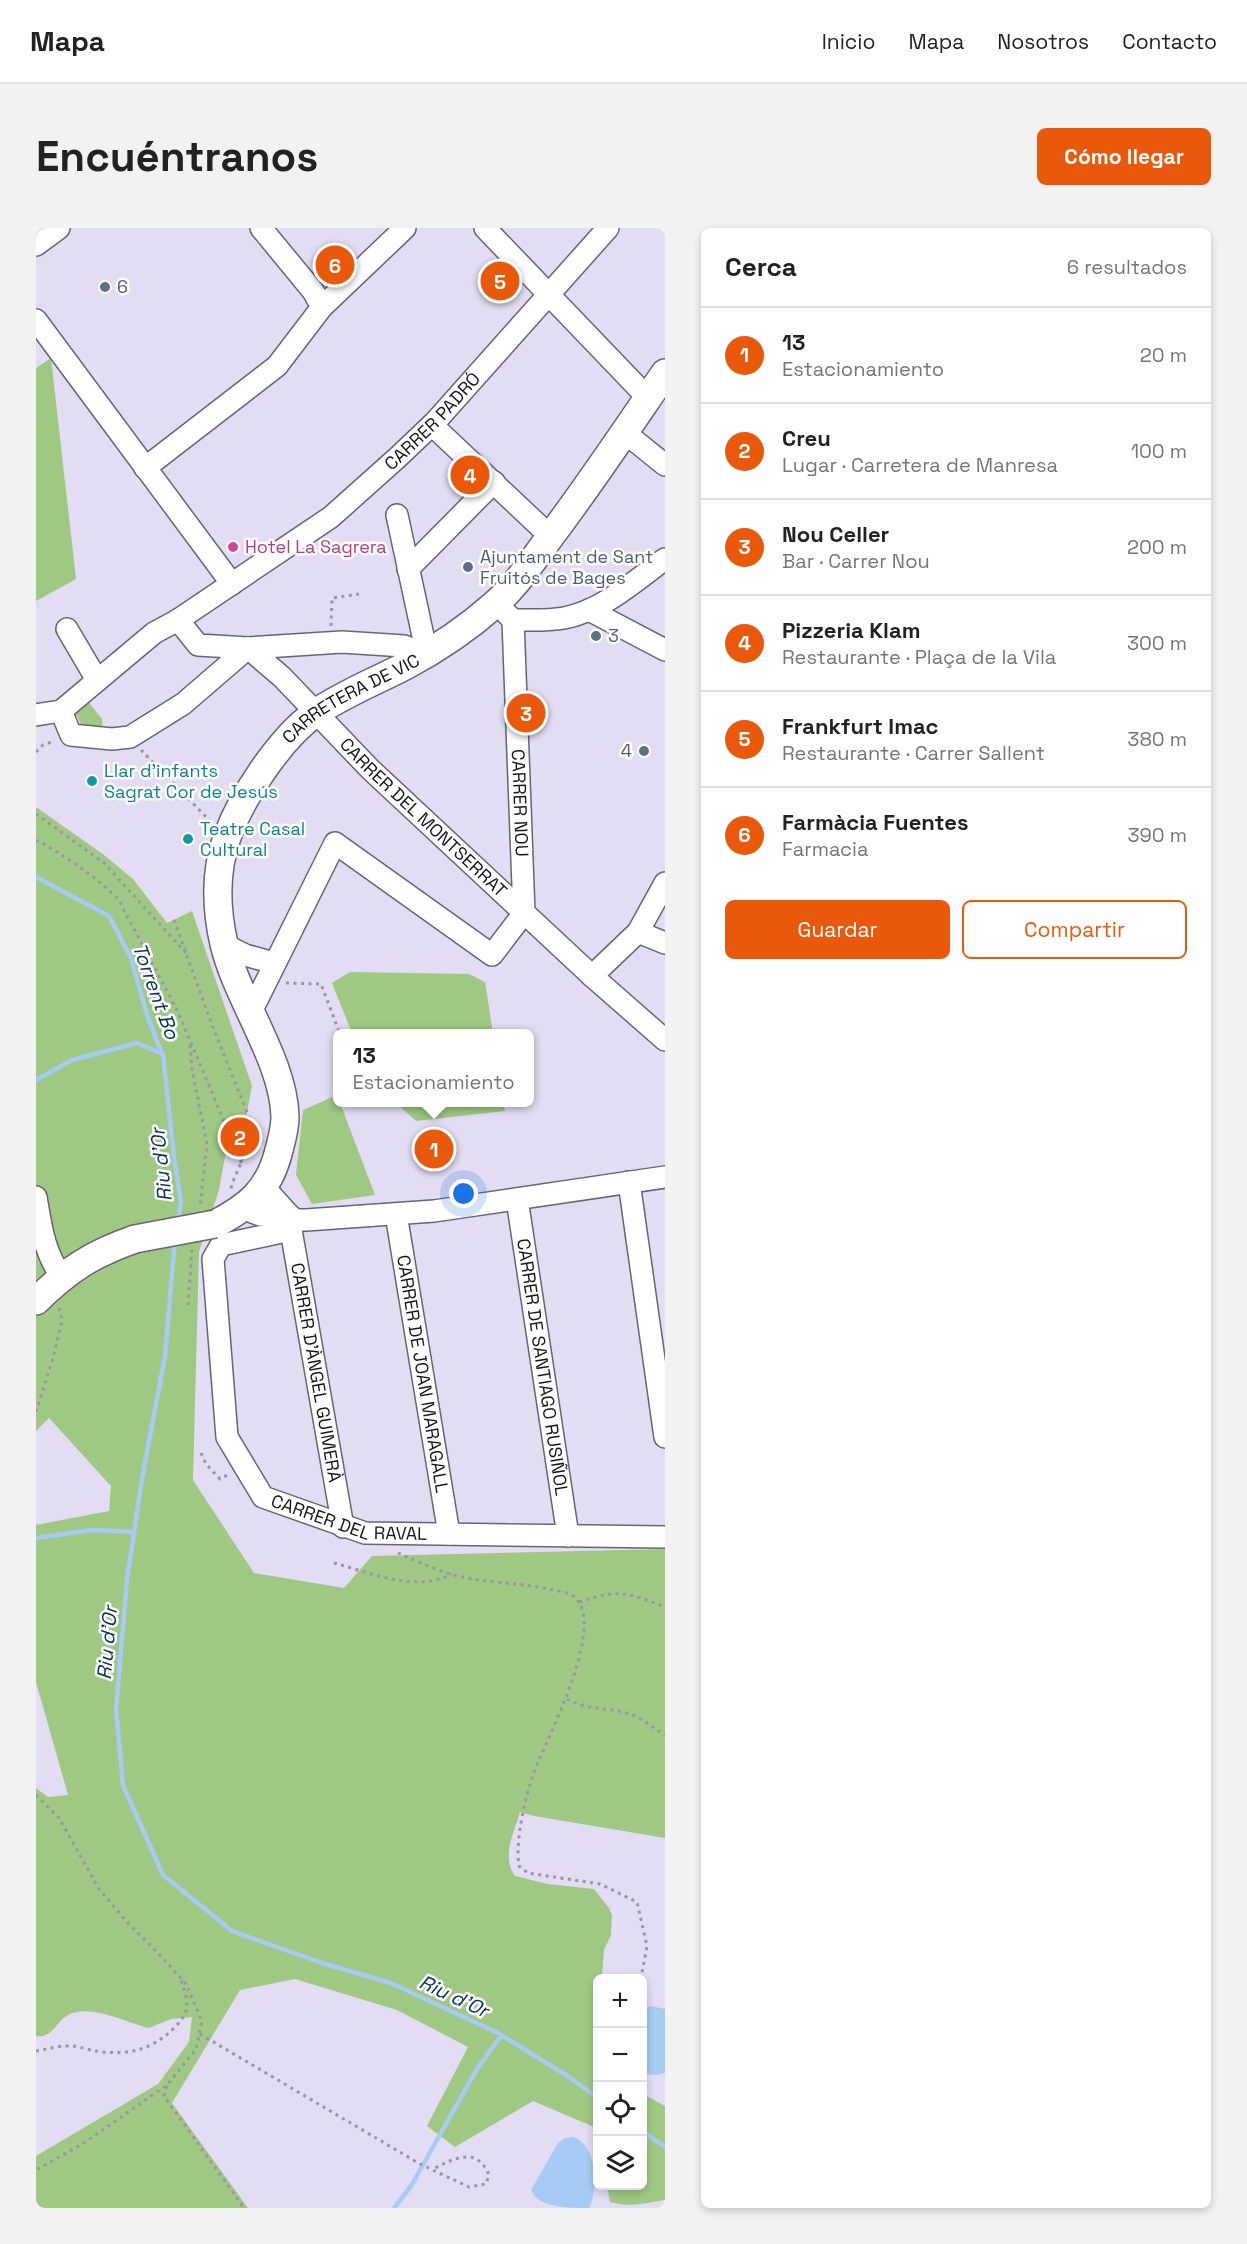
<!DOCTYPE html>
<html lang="es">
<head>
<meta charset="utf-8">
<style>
  :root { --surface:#fff; --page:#f2f2f2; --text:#222; --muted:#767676; --line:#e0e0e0; --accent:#ea580c }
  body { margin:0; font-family:"Space Grotesk",sans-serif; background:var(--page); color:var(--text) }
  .controls { position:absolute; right:18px; bottom:18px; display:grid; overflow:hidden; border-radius:9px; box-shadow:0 3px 9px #0003 }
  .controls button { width:54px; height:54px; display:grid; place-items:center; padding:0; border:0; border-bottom:2px solid var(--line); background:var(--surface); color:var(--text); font:30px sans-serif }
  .you { position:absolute; left:428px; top:966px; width:21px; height:21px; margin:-15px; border:4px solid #fff; border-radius:50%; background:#1a73e8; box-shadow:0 0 0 9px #1a73e833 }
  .badge { display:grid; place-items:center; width:39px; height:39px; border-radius:50%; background:var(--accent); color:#fff; font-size:20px; font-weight:700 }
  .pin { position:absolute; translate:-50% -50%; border:3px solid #fff; box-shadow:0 2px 6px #0006 }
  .popup { position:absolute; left:297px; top:801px; width:201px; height:78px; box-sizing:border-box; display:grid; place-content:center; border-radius:9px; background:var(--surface); filter:drop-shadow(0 2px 4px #0005); font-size:20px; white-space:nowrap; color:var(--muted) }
  .popup b { font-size:22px; color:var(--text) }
  .popup::after { content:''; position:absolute; left:50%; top:100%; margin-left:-12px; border:12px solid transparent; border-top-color:var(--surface) }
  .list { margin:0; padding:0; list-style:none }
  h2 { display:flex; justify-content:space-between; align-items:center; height:78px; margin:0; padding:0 24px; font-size:26px }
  h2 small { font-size:20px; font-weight:400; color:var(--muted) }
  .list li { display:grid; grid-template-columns:39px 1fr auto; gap:18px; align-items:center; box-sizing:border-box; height:96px; padding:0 24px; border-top:2px solid var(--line) }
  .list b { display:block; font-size:22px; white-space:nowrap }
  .list p { margin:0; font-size:20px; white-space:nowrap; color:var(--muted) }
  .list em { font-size:20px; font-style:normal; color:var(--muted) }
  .actions { display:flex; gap:12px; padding:18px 24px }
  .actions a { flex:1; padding:14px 0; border:2px solid var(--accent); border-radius:9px; text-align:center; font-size:21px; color:var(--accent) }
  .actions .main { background:var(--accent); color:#fff }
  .icon { flex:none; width:33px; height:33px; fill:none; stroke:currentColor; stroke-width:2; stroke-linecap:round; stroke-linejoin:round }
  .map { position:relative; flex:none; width:629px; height:1980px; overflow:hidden; border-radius:9px }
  header { display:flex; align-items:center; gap:36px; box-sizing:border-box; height:84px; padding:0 30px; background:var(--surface); border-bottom:2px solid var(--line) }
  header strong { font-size:28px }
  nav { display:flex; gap:33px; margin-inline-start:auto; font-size:21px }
  .intro { display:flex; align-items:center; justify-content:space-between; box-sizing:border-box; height:144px; padding:0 36px }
  h1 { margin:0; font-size:42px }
  .button { padding:15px 27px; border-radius:9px; background:var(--accent); color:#fff; font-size:21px; font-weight:700 }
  main { display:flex; gap:36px; padding:0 36px }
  aside { flex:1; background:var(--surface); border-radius:9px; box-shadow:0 3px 9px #0003 }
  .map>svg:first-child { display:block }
  .green { fill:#9fc983 }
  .water { fill:#a7cbf4 }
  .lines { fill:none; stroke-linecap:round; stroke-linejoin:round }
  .stream { stroke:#a7cbf4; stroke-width:4.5 }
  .minor-casing { stroke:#686476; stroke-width:24 }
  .major-casing { stroke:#686476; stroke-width:30 }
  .path { stroke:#9995a6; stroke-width:3; stroke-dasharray:3 4.5; stroke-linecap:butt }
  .minor { stroke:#fff; stroke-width:21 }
  .major { stroke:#fff; stroke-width:27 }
  .major-bridge-casing { stroke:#686476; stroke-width:30; stroke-linecap:butt }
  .major-bridge { stroke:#fff; stroke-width:27 }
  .service-dot { fill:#5c6f8a; stroke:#fff; stroke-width:2 }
  .hotel-dot { fill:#d1479c; stroke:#fff; stroke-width:2 }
  .culture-dot { fill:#0f9aa8; stroke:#fff; stroke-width:2 }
  .labels { text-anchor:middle; stroke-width:5; stroke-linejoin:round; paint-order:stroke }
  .service-label { font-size:18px; fill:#4e5e75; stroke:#fff; text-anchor:start }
  .street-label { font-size:18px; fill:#16141c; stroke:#fff }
  .hotel-label { font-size:18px; fill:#b23c85; stroke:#fff; text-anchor:start }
  .culture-label { font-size:18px; fill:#0d838f; stroke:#fff; text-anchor:start }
  .water-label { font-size:20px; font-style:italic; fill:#04325c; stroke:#fff }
</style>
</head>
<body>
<header>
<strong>Mapa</strong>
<nav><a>Inicio</a><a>Mapa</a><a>Nosotros</a><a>Contacto</a></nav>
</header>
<div class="intro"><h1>Encuéntranos</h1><a class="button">Cómo llegar</a></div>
<main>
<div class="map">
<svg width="629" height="1980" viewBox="0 0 629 1980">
  <rect width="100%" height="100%" fill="#e2ddf2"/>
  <g class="green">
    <path d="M15,130L40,351L0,373V140Z"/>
    <path d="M51,472L66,491L67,503L47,500L37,481Z"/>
    <path d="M0,579L68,627L97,651L131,695L156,683L216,858L208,899L190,923L183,962L163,1024L157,1252L218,1345L308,1360L336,1328L629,1321V1610L498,1588L484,1584C478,1605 465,1628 479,1648L512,1656L558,1661L573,1680L576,1687L575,1707L568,1722L566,1750H562L561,1912L558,1899L497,1873L419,1919L391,1898L432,1819L361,1782L259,1751L204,1762L136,1875L212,1980H0V1928L122,1856L153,1814L156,1789L135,1791L113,1800C92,1795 55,1776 34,1786C20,1792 17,1811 0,1808V1560L12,1569L32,1567L0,1454V1297L73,1283L75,1258L13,1190L0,1203Z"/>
    <path d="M314,744L433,746L449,754L457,805H316L296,755Z"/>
    <path d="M301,867L339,967L276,976L260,947L267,882Z"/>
    <path d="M360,875H467L469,883L380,893Z"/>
    <path d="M607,1866L629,1878V1972C607,1975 596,1980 574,1974L571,1958H606Z"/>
  </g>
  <g class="water">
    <path d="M615,1778L629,1781V1845L620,1847L607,1846V1780Z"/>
    <path d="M537,1909C561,1916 563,1961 553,1980C534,1980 502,1980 495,1962L522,1915L529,1910Z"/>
  </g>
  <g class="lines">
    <g class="stream">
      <path d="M0,649L73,688L95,730L111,787L126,826"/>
      <path d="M0,852L36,832L101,815L127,826L138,930L145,973L142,995"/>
      <path d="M139,1012L129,1128L106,1251L91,1351L80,1481L87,1557L127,1647L196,1703L286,1735L355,1755L460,1804L530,1847L562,1870"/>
      <path d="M0,1310L56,1302L98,1304"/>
      <path d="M606,1903L629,1919"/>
      <path d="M358,1980L375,1958L441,1841L465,1808"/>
    </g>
    <g class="minor-casing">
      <g id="minor">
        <path d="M225,0L277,63L286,79"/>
        <path d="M449,0L612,170"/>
        <path d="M0,17L23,0"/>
        <path d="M0,92L196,356"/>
        <path d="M396,197L514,308"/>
        <path d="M588,204L629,237"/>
        <path d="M109,240L241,138L286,79L369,0"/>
        <path d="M372,341L458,254"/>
        <path d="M553,382L629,422"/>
        <path d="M468,383L477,392C494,392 511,393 528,390C566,383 599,353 629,331"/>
        <path d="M142,392L162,417L212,420L306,414L368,418L389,426L387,408L361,287"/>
        <path id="s1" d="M477,392L488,685"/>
        <path d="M31,401L61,452"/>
        <path id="s2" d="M212,420L246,449L334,541L556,748L629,812"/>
        <path d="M25,483L35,507L76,511L94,509L147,476L212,420"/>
        <path id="s3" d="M0,487L25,483L118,405L142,392L295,289L361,230L399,194L572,0"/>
        <path d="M602,704L629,715"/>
        <path d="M189,717L209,727L238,735"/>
        <path d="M556,748L602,704L629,655"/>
        <path d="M214,786L299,615L456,727L488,685"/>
        <path d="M593,954L629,1209"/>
        <path d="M228,959L253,987L260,992H270L398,983L629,949"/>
        <path d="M0,969C5,998 8,1025 26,1049"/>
        <path id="s4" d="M481,971L532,1308"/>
        <path d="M206,980L224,987H253"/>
        <path id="s5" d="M360,986L413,1306"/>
        <path id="s6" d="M260,992L255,1002L307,1299"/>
        <path id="s7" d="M255,1002L185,1017L177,1031L191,1209L227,1269L329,1305L629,1309"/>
      </g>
    </g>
    <g class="major-casing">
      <g id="major">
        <path id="s8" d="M179,996C212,979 232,963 242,926C245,914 249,902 249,889C248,833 201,771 188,716C180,681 179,643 191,609C206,568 243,512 278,486C307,466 338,454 369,438C401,421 432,400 459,376C482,356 498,330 517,305C556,253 592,199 629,145"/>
        <path d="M0,1073C33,1041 56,1026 99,1011"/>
      </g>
    </g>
    <g class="path">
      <path d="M295,398L296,370L323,366"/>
      <path d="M105,522L176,595"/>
      <path d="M0,524L7,517L19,513"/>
      <path d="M0,586L68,635L150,725"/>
      <path d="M0,612C29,628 58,647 82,671L142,784L206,936"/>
      <path d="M138,692L176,797L219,904C215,914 195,954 195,961"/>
      <path d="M250,755L285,756L304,806"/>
      <path d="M154,817L156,841L171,916L164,979"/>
      <path d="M152,1077L156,1021"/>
      <path d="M0,1184L17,1130L26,1093L23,1079"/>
      <path d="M165,1225L170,1236L184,1251L193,1246"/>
      <path d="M362,1325C382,1334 404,1344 426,1349C456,1355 487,1355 517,1362C522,1363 529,1364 534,1366C577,1388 509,1514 498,1544C489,1570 479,1612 483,1638L492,1645L564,1656L601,1674L611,1718L605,1750"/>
      <path d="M298,1335C335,1345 380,1365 416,1346"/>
      <path d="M543,1374C582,1361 591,1364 629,1379"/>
      <path d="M531,1471C548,1481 568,1480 587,1484C604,1488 614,1498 629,1507"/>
      <path d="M0,1567L23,1590L63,1661L90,1693L124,1727L150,1756L166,1793L160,1821L131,1857L48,1915L0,1942"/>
      <path d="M164,1806L384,1936L433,1959L450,1956L453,1947C441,1918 419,1930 397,1941"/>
      <path d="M0,1823C12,1821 25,1817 37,1818C45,1819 53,1822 60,1823C91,1828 116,1822 138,1800C156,1783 152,1772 144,1750"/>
      <path d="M131,1858L128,1868L208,1980"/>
    </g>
    <use href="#minor" class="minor"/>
    <use href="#major" class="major"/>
    <g class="major-bridge-casing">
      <path id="major-bridge" d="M99,1011L179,996"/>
    </g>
    <use href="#major-bridge" class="major-bridge"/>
  </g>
  <g class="service-dot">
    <circle cx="69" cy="59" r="6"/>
    <circle cx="432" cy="339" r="6"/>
    <circle cx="560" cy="408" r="6"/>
    <circle cx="608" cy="523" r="6"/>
  </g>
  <circle class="hotel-dot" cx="197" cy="319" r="6"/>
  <g class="culture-dot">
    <circle cx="56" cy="553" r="6"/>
    <circle cx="152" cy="611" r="6"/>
  </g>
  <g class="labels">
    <g class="service-label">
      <text x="81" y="65">6</text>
      <text x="444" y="335">Ajuntament de Sant<tspan x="444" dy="21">Fruitós de Bages</tspan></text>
      <text x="572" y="414">3</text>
      <text x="596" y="529" text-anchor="end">4</text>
    </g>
    <g class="street-label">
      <text dy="6" stroke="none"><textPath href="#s3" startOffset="498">CARRER PADRÓ</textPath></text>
      <text dy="6" stroke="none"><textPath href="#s8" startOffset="620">CARRETERA DE VIC</textPath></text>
      <text dy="6" stroke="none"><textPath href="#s1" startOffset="183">CARRER NOU</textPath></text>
      <text dy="6" stroke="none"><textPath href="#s2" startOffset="244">CARRER DEL MONTSERRAT</textPath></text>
      <text dy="6" stroke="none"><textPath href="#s4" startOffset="170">CARRER DE SANTIAGO RUSIÑOL</textPath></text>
      <text dy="6" stroke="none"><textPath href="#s6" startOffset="156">CARRER D'ÀNGEL GUIMERÀ</textPath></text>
      <text dy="6" stroke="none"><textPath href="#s5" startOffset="162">CARRER DE JOAN MARAGALL</textPath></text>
      <text dy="6" stroke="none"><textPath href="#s7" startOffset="426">CARRER DEL RAVAL</textPath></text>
    </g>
    <g class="hotel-label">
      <text x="209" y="325">Hotel La Sagrera</text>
    </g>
    <g class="culture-label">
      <text x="68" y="549">Llar d'infants<tspan x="68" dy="21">Sagrat Cor de Jesús</tspan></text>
      <text x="164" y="607">Teatre Casal<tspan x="164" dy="21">Cultural</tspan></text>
    </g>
    <g class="water-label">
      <text transform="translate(120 763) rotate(70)" y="7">Torrent Bo</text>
      <text transform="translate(125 937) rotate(-96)" y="7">Riu d'Or</text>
      <text transform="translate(71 1415) rotate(-85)" y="7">Riu d'Or</text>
      <text transform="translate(418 1768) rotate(25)" y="7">Riu d'Or</text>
    </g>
  </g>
</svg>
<div class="controls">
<button>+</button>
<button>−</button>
<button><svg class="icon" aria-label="locate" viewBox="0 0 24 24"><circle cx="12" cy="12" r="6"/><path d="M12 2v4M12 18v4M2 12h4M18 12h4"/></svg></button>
<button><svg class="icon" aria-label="layers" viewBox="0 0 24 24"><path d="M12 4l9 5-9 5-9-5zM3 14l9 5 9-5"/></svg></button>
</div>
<div class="you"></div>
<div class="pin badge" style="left:398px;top:921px">1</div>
<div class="popup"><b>13</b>Estacionamiento</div>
<div class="pin badge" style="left:204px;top:909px">2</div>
<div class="pin badge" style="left:490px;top:485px">3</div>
<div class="pin badge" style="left:434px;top:247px">4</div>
<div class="pin badge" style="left:464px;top:53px">5</div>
<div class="pin badge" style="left:299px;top:37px">6</div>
</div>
<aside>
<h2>Cerca<small>6 resultados</small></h2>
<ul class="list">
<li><span class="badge">1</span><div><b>13</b><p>Estacionamiento</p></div><em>20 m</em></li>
<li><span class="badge">2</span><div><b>Creu</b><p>Lugar · Carretera de Manresa</p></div><em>100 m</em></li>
<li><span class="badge">3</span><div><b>Nou Celler</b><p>Bar · Carrer Nou</p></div><em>200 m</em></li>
<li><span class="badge">4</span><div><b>Pizzeria Klam</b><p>Restaurante · Plaça de la Vila</p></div><em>300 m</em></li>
<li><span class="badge">5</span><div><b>Frankfurt Imac</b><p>Restaurante · Carrer Sallent</p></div><em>380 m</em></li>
<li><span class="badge">6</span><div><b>Farmàcia Fuentes</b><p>Farmacia</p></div><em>390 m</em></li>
</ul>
<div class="actions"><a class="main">Guardar</a><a>Compartir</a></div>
</aside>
</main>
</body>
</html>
